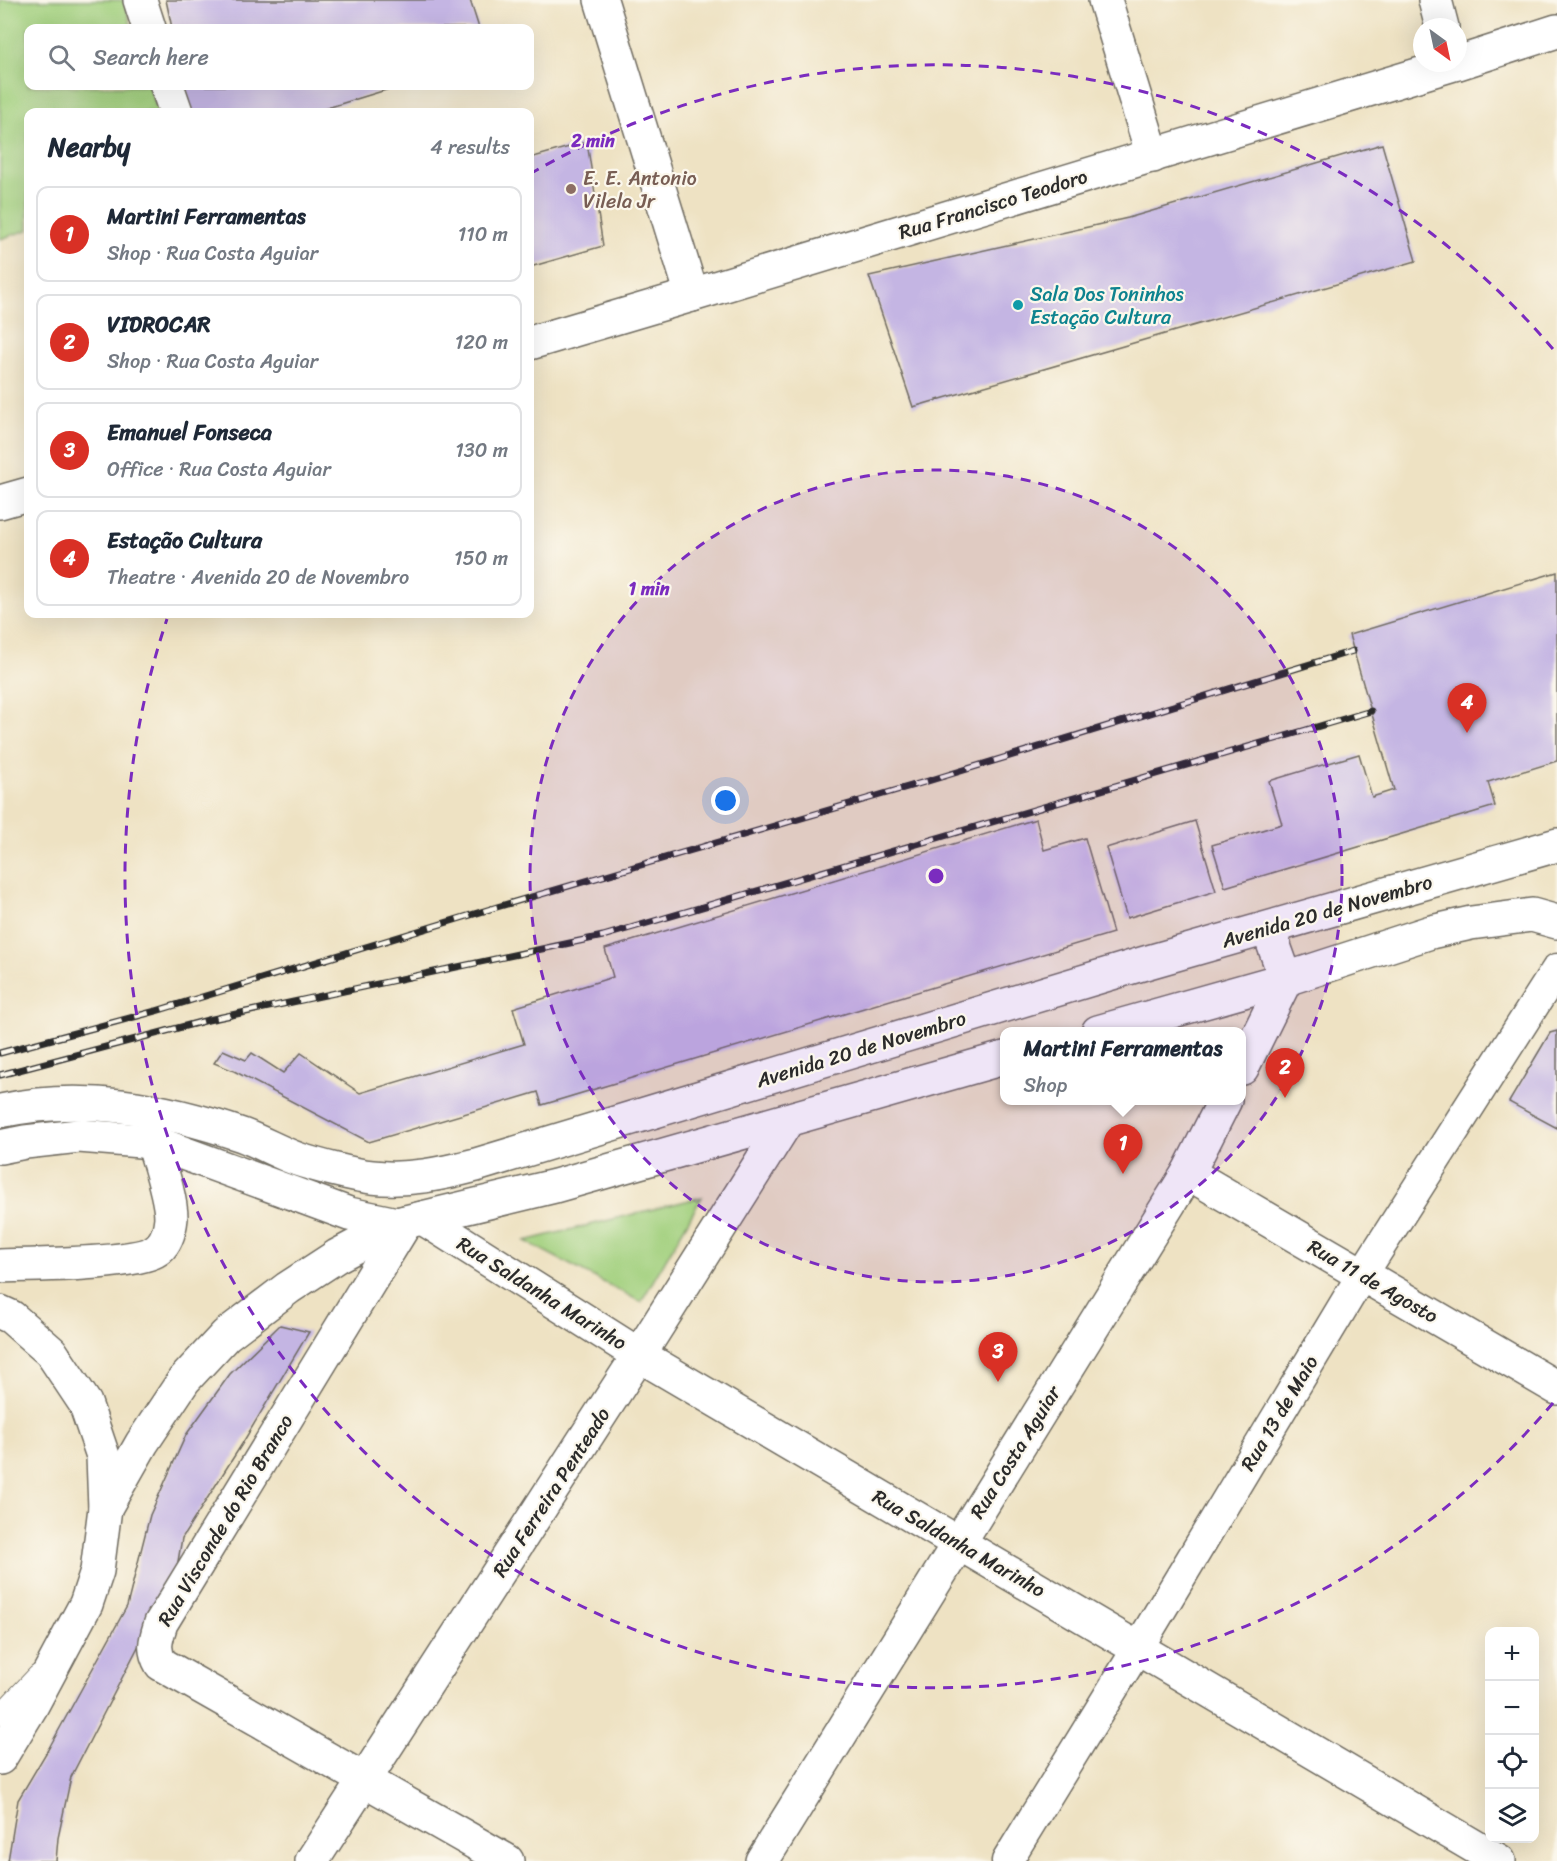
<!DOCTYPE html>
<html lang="en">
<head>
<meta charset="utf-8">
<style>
  :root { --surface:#fff; --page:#f6f6f7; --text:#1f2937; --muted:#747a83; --line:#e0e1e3; --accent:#d93025 }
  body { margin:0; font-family:Sriracha,sans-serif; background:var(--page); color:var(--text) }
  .controls { position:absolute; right:18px; bottom:18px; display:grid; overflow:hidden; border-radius:12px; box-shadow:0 6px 24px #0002 }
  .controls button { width:54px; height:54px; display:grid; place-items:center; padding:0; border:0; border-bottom:2px solid var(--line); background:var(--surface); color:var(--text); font:30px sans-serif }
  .compass { position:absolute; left:1413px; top:18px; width:54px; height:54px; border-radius:50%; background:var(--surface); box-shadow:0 6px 24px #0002; rotate:147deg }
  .you { position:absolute; left:726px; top:801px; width:21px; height:21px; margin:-15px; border:4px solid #fff; border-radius:50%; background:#1a73e8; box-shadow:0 0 0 9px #1a73e833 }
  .badge { display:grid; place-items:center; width:39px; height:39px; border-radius:50%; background:var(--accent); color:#fff; font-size:20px; font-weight:700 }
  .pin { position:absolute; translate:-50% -50px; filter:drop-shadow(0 2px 3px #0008) }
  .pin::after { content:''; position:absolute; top:32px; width:21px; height:18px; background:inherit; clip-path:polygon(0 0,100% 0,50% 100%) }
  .popup { position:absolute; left:1000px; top:1027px; width:246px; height:78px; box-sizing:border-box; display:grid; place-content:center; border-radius:12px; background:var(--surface); filter:drop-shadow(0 2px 4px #0005); font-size:20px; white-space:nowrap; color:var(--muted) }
  .popup b { font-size:22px; color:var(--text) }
  .popup::after { content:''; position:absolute; left:50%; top:100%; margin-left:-12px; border:12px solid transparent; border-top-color:var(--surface) }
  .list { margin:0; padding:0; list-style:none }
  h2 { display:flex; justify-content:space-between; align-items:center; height:78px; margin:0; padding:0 24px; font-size:26px }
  h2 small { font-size:20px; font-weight:400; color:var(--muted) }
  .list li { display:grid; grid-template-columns:39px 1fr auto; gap:18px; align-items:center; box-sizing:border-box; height:96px; margin:0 12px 12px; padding:0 12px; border:2px solid var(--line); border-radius:12px }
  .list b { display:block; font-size:22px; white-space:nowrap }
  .list p { margin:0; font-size:20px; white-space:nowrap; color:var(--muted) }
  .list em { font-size:20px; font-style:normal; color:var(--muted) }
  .icon { flex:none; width:33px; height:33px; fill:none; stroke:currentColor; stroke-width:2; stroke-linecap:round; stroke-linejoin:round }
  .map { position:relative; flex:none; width:1557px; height:1861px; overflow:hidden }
  .search { position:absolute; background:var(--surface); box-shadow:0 6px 24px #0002; left:24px; top:24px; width:510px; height:66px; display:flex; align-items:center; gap:15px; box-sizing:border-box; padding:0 21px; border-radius:12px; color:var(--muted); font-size:22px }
  .panel { position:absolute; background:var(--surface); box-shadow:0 6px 24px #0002; left:24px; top:108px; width:510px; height:510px; border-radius:12px }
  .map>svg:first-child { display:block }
  .green { fill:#a2d07e; stroke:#667e54; stroke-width:1.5 }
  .building { fill:#c4b5e3 }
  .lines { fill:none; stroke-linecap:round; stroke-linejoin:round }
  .service-casing { stroke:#6f6b60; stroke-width:22 }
  .pedestrian-casing { stroke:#6f6b60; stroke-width:33 }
  .minor-casing { stroke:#6f6b60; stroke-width:36 }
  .tertiary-casing { stroke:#6f6b60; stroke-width:36 }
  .primary-casing { stroke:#6f6b60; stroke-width:36 }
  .service { stroke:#fff; stroke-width:20 }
  .pedestrian { stroke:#fff; stroke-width:30 }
  .minor { stroke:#fff; stroke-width:33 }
  .tertiary { stroke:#fff; stroke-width:33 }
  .primary { stroke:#fff; stroke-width:33 }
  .rail-casing { stroke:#2b2b2b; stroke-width:7 }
  .rail { stroke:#fbf7ec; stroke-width:4.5; stroke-dasharray:14; stroke-linecap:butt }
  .ring { fill:none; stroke:#7b2cbf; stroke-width:3; stroke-dasharray:10 8 }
  .education-dot { fill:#8d6e63; stroke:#fbf7ec; stroke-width:2 }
  .culture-dot { fill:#0f9aa8; stroke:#fbf7ec; stroke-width:2 }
  .labels { text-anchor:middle; stroke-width:4.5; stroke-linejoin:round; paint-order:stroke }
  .education-label { font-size:20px; fill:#785e54; stroke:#fbf7ec; text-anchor:start }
  .street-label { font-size:20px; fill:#2b2b2b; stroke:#fbf7ec }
  .culture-label { font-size:20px; fill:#0d838f; stroke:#fbf7ec; text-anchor:start }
  .centre { fill:#7b2cbf; stroke:#fbf7ec; stroke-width:3 }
  .ring-label { font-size:18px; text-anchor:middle; font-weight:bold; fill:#7b2cbf; stroke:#fbf7ec; stroke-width:4.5; stroke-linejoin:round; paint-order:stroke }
</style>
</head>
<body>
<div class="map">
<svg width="1557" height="1861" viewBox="0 0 1557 1861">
  <rect width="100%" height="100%" fill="#fbf7ec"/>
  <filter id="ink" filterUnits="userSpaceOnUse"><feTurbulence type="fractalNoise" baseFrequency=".0167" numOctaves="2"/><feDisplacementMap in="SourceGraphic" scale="12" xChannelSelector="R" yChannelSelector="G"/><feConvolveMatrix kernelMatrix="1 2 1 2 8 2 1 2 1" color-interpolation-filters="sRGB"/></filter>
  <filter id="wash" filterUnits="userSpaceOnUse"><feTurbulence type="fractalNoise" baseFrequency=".008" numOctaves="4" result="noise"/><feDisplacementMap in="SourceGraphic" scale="24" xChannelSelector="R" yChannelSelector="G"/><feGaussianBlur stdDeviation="1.35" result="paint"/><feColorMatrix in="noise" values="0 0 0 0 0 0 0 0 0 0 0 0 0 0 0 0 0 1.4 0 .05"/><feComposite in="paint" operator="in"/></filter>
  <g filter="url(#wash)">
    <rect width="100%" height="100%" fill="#eee2c3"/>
    <g class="green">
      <path d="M0,0H124L132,28H28V86H150L158,112H28V230L0,239Z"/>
      <path d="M702,1197L641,1302L525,1241Z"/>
    </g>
    <g id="blocks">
      <g class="building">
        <path d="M166,0H470L479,28H172Z"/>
        <path d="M185,86H399L314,112H191Z"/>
        <path d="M587,142L603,246L530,267V158Z"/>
        <path d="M1382,144L1416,261L913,407L869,276L1128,218Z"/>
        <path d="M1557,572V761L1488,782L1495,806L1225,887L1212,845L1282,824L1269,781L1359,754L1372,797L1394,790L1349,635Z"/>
        <path d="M1036,819L1044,850L1085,838L1113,933L542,1105L538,1092L369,1142L234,1071L214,1063L223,1050L246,1060L252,1053L283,1073L301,1053L360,1093L524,1044L513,1008L613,977L605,949Z"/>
        <path d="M1195,821L1216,891L1127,918L1106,848Z"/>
        <path d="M1557,1031V1128L1509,1102L1550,1033Z"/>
        <path d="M280,1325L309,1332L242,1444L182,1538L176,1573L71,1777L58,1838L56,1861H8L18,1800L49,1748L127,1606L150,1515L186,1435L230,1374Z"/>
      </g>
    </g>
  </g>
  <g filter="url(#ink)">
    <use href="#blocks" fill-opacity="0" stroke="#6f6b60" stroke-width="1.5"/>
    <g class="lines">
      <g class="service-casing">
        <path id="service" d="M0,1715L38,1675"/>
      </g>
      <g class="pedestrian-casing">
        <path id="pedestrian" d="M1007,1861L1138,1648L1362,1275L1557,969"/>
      </g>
      <g class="minor-casing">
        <g id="minor">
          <path d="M140,0L149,28"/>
          <path d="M1105,0L1153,156"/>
          <path d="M1435,0L1442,27"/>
          <path d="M1458,63L1557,31"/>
          <path d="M167,86L176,112"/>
          <path d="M692,295L1457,63"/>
          <path d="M1188,1173L1557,1388"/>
          <path d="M406,1222L161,1623C156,1639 152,1649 161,1664L507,1861"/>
          <path d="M312,1861L639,1355L787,1121"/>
        </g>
      </g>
      <g class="tertiary-casing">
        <g id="tertiary">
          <path d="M530,343L692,295L601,0"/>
          <path d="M0,502L28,494"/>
          <path d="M1242,1068L1286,979L1268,929"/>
          <path d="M423,1218L639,1355L1499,1861"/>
          <path d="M762,1861L1188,1173L1225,1100"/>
        </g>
      </g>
      <g class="primary-casing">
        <g id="primary">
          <path d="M1098,1032L1286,979L1431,932L1471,923L1532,915L1557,922"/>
          <path d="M0,1111C82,1093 164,1108 242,1135C261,1142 278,1152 297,1159C315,1165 353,1175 372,1177C408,1181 441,1174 476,1165L1145,963L1557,845"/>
          <path d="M0,1147L25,1142L79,1136L153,1142L349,1214L397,1224"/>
          <path d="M0,1266C28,1265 142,1265 159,1248C167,1241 170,1228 171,1218C171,1197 159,1163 153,1142"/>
          <path d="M0,1312L11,1317L51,1352L85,1403L103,1456L105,1508L97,1571L86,1604L31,1707L0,1758"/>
          <path d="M105,1508L142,1443L184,1380L226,1335L288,1288L337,1256L397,1224L555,1186L1004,1058"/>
        </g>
      </g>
      <use href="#service" class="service"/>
      <use href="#pedestrian" class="pedestrian"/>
      <use href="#minor" class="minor"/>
      <use href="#tertiary" class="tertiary"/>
      <use href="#primary" class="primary"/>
      <g class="rail-casing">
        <g id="rail">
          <path d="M0,1053L156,1011L497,907L928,781L1353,651"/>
          <path d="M0,1075L208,1020L603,936L1371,711"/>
        </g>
      </g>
      <use href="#rail" class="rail"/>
    </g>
  </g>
  <circle cx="936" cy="876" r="406" fill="#7b2cbf" fill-opacity=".12"/>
  <g class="ring">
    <circle cx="936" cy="876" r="406"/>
    <path d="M1553 1403A811 811 0 0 1 167 619M530 174A811 811 0 0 1 1553 349"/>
  </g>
  <circle class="education-dot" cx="571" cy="189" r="6"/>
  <circle class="culture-dot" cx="1018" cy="305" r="6"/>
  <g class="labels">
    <g class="education-label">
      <text x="583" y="185">E. E. Antonio<tspan x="583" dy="23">Vilela Jr</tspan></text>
    </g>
    <g class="street-label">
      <text transform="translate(993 204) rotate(-17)" y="7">Rua Francisco Teodoro</text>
      <text transform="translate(1327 911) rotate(-16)" y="7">Avenida 20 de Novembro</text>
      <text transform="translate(861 1049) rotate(-17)" y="7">Avenida 20 de Novembro</text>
      <text transform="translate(1373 1281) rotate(30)" y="7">Rua 11 de Agosto</text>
      <text transform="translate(542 1293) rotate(32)" y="7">Rua Saldanha Marinho</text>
      <text transform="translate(1279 1413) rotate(-59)" y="7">Rua 13 de Maio</text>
      <text transform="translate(1015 1452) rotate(-58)" y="7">Rua Costa Aguiar</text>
      <text transform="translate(551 1492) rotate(-57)" y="7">Rua Ferreira Penteado</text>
      <text transform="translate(225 1520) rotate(-59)" y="7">Rua Visconde do Rio Branco</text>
      <text transform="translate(959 1543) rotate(30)" y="7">Rua Saldanha Marinho</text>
    </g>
    <g class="culture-label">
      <text x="1030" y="301">Sala Dos Toninhos<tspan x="1030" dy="23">Estação Cultura</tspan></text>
    </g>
  </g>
  <circle cx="936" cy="876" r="9" class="centre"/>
  <g class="ring-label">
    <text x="593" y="147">2 min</text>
    <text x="649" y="595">1 min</text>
  </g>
</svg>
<div class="controls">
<button>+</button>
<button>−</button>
<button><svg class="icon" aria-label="locate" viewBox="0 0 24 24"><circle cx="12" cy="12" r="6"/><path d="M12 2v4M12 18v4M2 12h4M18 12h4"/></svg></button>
<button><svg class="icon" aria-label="layers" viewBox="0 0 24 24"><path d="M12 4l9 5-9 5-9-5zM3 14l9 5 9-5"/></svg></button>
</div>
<svg class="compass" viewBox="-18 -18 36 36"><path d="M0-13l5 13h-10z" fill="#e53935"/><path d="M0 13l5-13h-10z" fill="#747a83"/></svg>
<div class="you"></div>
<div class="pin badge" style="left:1123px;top:1174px">1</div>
<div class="popup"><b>Martini Ferramentas</b>Shop</div>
<div class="pin badge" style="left:1285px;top:1098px">2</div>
<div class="pin badge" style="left:998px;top:1382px">3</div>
<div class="pin badge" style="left:1467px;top:733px">4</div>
<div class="search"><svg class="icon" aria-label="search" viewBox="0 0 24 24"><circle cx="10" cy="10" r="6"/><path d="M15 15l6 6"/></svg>Search here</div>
<section class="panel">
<h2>Nearby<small>4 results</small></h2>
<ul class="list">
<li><span class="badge">1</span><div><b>Martini Ferramentas</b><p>Shop · Rua Costa Aguiar</p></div><em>110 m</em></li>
<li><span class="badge">2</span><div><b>VIDROCAR</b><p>Shop · Rua Costa Aguiar</p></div><em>120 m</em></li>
<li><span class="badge">3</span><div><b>Emanuel Fonseca</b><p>Office · Rua Costa Aguiar</p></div><em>130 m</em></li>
<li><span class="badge">4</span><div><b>Estação Cultura</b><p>Theatre · Avenida 20 de Novembro</p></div><em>150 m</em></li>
</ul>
</section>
</div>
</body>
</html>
